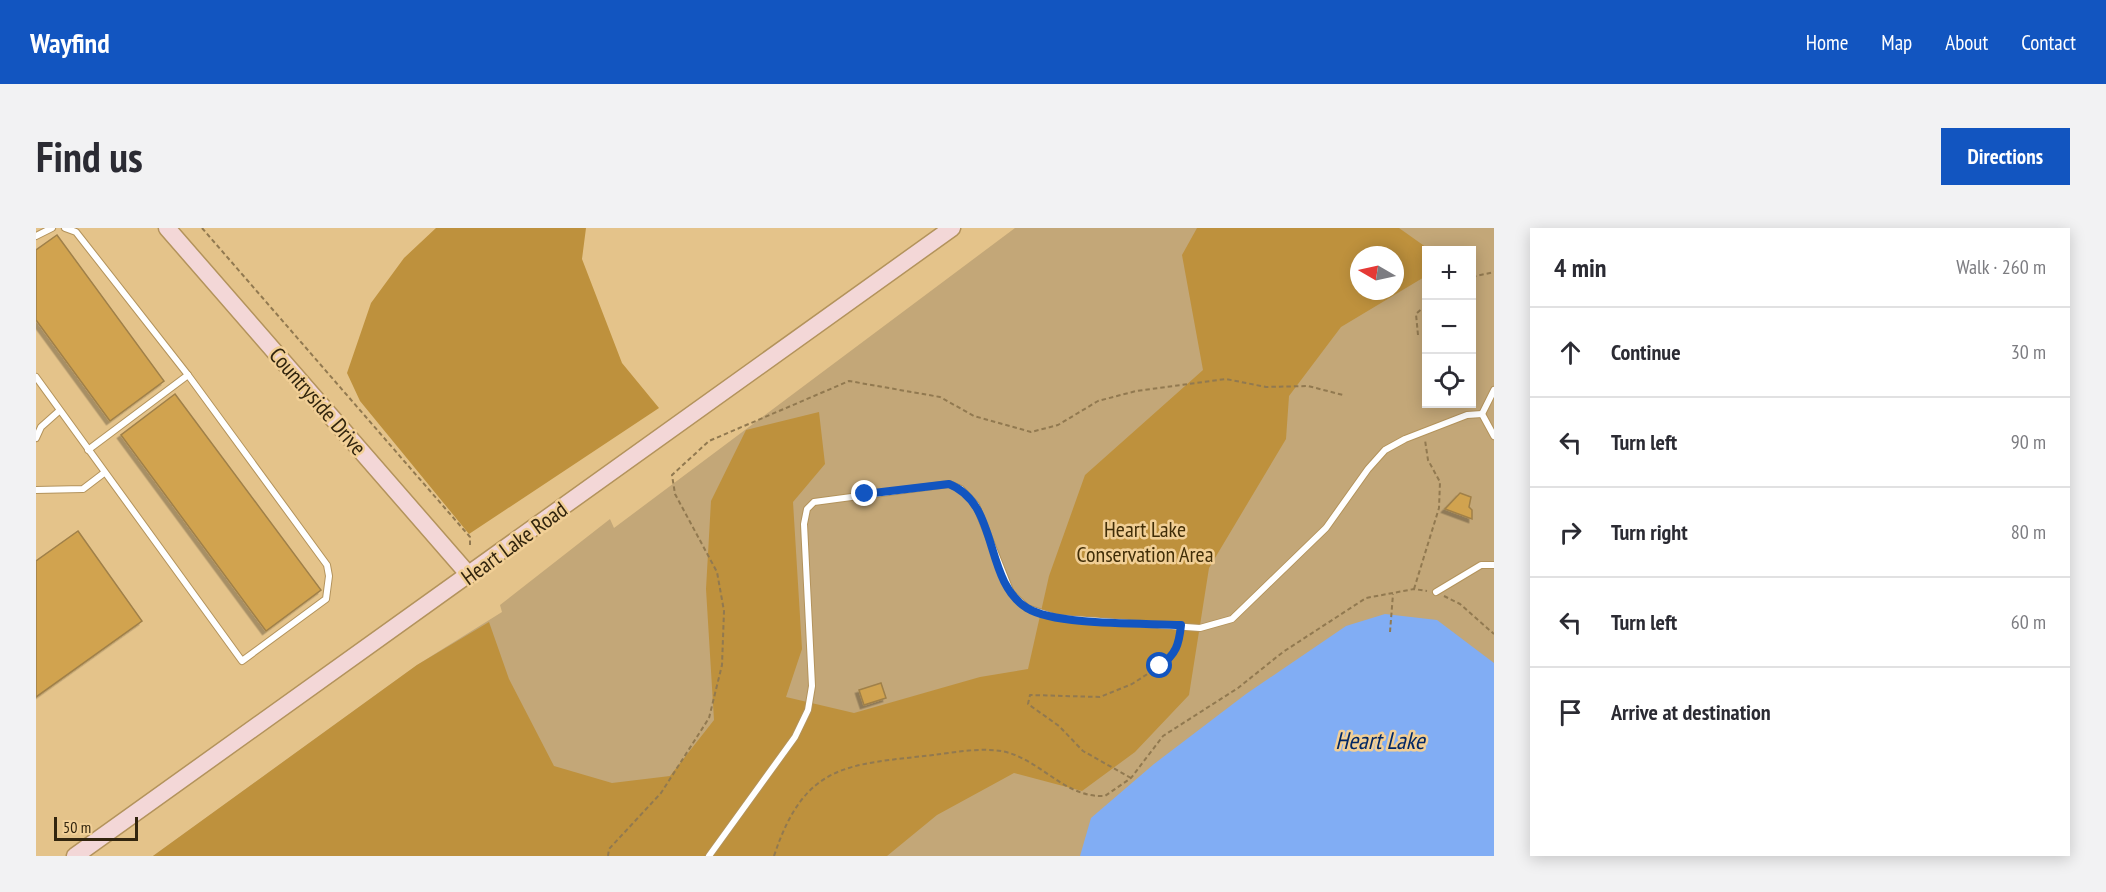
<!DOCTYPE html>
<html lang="en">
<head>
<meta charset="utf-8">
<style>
  :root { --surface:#fff; --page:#f2f2f3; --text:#2b2b33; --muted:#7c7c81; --line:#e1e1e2; --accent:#1255c0 }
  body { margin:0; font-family:"PT Sans Narrow",sans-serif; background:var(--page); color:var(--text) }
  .controls { position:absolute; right:18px; top:18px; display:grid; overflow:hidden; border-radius:0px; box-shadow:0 3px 15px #0003 }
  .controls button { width:54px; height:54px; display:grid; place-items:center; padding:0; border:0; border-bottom:2px solid var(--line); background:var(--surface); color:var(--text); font:30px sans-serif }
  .compass { position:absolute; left:1314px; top:18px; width:54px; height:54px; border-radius:50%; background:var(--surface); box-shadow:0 3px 15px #0003; rotate:279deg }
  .scale { position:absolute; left:18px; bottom:15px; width:84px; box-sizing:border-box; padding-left:6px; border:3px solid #32250e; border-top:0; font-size:16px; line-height:21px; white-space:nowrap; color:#32250e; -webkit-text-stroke:4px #f1cf96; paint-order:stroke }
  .stop { position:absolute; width:18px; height:18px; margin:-14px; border:4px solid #1255c0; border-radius:50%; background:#fff }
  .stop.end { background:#1255c0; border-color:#fff; box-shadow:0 2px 6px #0008 }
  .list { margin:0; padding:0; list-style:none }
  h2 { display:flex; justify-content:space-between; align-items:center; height:78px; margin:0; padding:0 24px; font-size:26px }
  h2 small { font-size:20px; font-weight:400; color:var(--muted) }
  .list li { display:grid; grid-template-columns:39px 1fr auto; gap:18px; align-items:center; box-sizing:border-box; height:90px; padding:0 24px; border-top:2px solid var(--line) }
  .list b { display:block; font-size:22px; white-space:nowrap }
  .list em { font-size:20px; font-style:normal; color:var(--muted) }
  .icon { flex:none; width:33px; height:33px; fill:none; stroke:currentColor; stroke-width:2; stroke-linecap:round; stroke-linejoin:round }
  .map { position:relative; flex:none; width:1458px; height:628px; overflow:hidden; border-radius:0px }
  header { display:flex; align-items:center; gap:36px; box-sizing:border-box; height:84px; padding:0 30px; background:var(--accent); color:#fff }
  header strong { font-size:28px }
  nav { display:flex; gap:33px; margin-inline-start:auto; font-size:21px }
  .intro { display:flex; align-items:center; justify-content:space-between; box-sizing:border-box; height:144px; padding:0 36px }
  h1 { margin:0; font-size:42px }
  .button { padding:15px 27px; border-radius:0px; background:var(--accent); color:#fff; font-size:21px; font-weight:700 }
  main { display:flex; gap:36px; padding:0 36px }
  aside { flex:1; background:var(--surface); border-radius:0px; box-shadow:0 3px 15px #0003 }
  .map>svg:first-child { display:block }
  .green { fill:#c3a778; fill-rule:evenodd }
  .forest { fill:#be913d; fill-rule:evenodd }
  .water { fill:#81adf4 }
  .building { fill:#d1a34f; stroke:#a08049; stroke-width:1.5; filter:url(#shadow) }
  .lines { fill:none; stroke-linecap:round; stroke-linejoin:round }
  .lane-casing { stroke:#b3935c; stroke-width:8 }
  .secondary-casing { stroke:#b3935c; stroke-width:19 }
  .path { stroke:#917950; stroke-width:2; stroke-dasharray:4.5 3; stroke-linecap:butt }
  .lane { stroke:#fff; stroke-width:6 }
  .secondary { stroke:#f3d7d7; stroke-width:16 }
  .route { stroke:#1255c0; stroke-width:8 }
  .labels { text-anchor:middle; stroke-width:5; stroke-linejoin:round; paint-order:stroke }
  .street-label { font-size:22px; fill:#32250e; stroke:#f1cf96 }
  .park-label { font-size:22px; fill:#402d07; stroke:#f1cf96 }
  .water-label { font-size:24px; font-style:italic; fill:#022764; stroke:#f1cf96 }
</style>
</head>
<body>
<header>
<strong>Wayfind</strong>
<nav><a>Home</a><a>Map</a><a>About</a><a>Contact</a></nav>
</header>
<div class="intro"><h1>Find us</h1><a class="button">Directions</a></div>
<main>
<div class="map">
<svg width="1458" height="628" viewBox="0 0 1458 628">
  <defs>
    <filter id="shadow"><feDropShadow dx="-3.5" dy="3.5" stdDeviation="0" flood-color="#0004"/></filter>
  </defs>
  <rect width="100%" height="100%" fill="#e4c38a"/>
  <path class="green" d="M979,0H1458V628H117L381,437L466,384L464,377L574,291L578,300ZM1390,22H1436V176H1390ZM1323,27H1359V63H1323Z"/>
  <g class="forest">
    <path d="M400,0H550L546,31L586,135L623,180L433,306L324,173L311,145L335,75L368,30Z"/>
    <path d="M1161,0H1363L1394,22H1390V48L1305,99L1253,168L1250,211L1173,340L1153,467L1099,524L1046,563L978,545L901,587L851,628H117L381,437L453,394L473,451L518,538L576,555L634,548L678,492L670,361L675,273L710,202L783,184L789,236L757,274L766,421L750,469L818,485L944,449L992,441L1013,348L1049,247L1167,142L1146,27ZM1323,27H1359V63H1323Z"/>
  </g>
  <path class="water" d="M1349,386L1401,392L1458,435V628H1044L1055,590L1118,536L1210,466L1310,398Z"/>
  <g class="building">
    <path d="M21,7L128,153L74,193L0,92V22Z"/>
    <path d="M139,166L285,362L230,403L85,207Z"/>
    <path d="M1424,265L1435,269L1433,279L1436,282V291L1409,281Z"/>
    <path d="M42,303L106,393L0,469V333Z"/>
    <path d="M845,455L850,470L828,477L823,462Z"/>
  </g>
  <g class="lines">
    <g class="lane-casing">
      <g id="lane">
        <path d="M0,8L16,0"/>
        <path d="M0,149L206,433L290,371L293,348L291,337L152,147L40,4L29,0"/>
        <path d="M1446,186L1458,162"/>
        <path d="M1446,186L1458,208"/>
        <path d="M0,210L5,199L23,183"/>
        <path d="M52,222L152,147"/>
        <path d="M0,262L47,261L68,245"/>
        <path d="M1400,364L1445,337H1458"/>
        <path d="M673,628L759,509L772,482L776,458L768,296L771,281L778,274L913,256L925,261L940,277L975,365L991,380L1022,390L1164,400L1196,391L1290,300L1332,241L1349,222L1369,211L1431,187L1446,186"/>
      </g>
    </g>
    <g class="secondary-casing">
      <g id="secondary">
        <path d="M131,0L433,347"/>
        <path d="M39,628L916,0"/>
      </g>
    </g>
    <g class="path">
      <path d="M166,0L434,309V318"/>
      <path d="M1436,49L1458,44"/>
      <path d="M1382,107L1380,86L1390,77"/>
      <path d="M1378,361L1403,280L1404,254L1392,232L1389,212"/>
      <path d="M1408,368L1424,376L1458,406"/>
      <path d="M1354,404L1357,366"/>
      <path d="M1095,550L1047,523L1023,498L992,476L994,467L1064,469L1096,456L1124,438L1137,428L1144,406"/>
      <path d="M572,628L573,621L625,565L673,490L686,437L688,383L681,344L639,266L636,247L673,213L813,153L904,169L938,188L995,204L1022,197L1062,173L1100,163L1190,151L1230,159L1272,158L1307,167"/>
      <path d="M738,628C769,534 812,537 897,527C922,524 956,517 979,527C1011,540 1033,570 1069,568L1095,550L1127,508L1202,460L1247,424L1330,370L1378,361L1391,363"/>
    </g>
    <use href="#lane" class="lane"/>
    <use href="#secondary" class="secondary"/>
  </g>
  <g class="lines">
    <path class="route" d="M829,266L913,256C964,276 947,353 991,380C1020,398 1108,395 1145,397C1143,417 1140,426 1124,438"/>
  </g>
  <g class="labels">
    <g class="street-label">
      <text transform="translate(282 173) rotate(49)" y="8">Countryside Drive</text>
      <text transform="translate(478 315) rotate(-36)" y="8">Heart Lake Road</text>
    </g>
    <g class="park-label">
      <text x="1109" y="309">Heart Lake<tspan x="1109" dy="25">Conservation Area</tspan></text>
    </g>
    <g class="water-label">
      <text x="1344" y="521">Heart Lake</text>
    </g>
  </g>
</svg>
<div class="controls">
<button>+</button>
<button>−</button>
<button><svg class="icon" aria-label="locate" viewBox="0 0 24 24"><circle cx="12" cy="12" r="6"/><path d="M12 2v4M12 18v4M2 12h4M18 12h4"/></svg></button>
</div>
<svg class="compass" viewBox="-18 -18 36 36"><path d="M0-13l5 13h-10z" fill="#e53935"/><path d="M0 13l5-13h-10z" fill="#7c7c81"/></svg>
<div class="scale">50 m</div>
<div class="stop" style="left:1124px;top:438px"></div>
<div class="stop end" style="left:829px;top:266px"></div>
</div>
<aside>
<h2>4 min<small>Walk · 260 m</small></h2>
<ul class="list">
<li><svg class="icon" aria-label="ahead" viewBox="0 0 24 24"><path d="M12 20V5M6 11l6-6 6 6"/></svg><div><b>Continue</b></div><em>30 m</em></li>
<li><svg class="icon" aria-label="left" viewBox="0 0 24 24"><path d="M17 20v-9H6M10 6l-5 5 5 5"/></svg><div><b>Turn left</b></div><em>90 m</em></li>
<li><svg class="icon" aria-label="right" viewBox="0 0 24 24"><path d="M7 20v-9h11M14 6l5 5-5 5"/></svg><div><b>Turn right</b></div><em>80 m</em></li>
<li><svg class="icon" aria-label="left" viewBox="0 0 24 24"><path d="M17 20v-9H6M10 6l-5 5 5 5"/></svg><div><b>Turn left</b></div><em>60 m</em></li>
<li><svg class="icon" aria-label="arrive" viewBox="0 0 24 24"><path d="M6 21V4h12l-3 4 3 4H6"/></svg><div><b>Arrive at destination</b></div></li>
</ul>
</aside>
</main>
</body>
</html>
